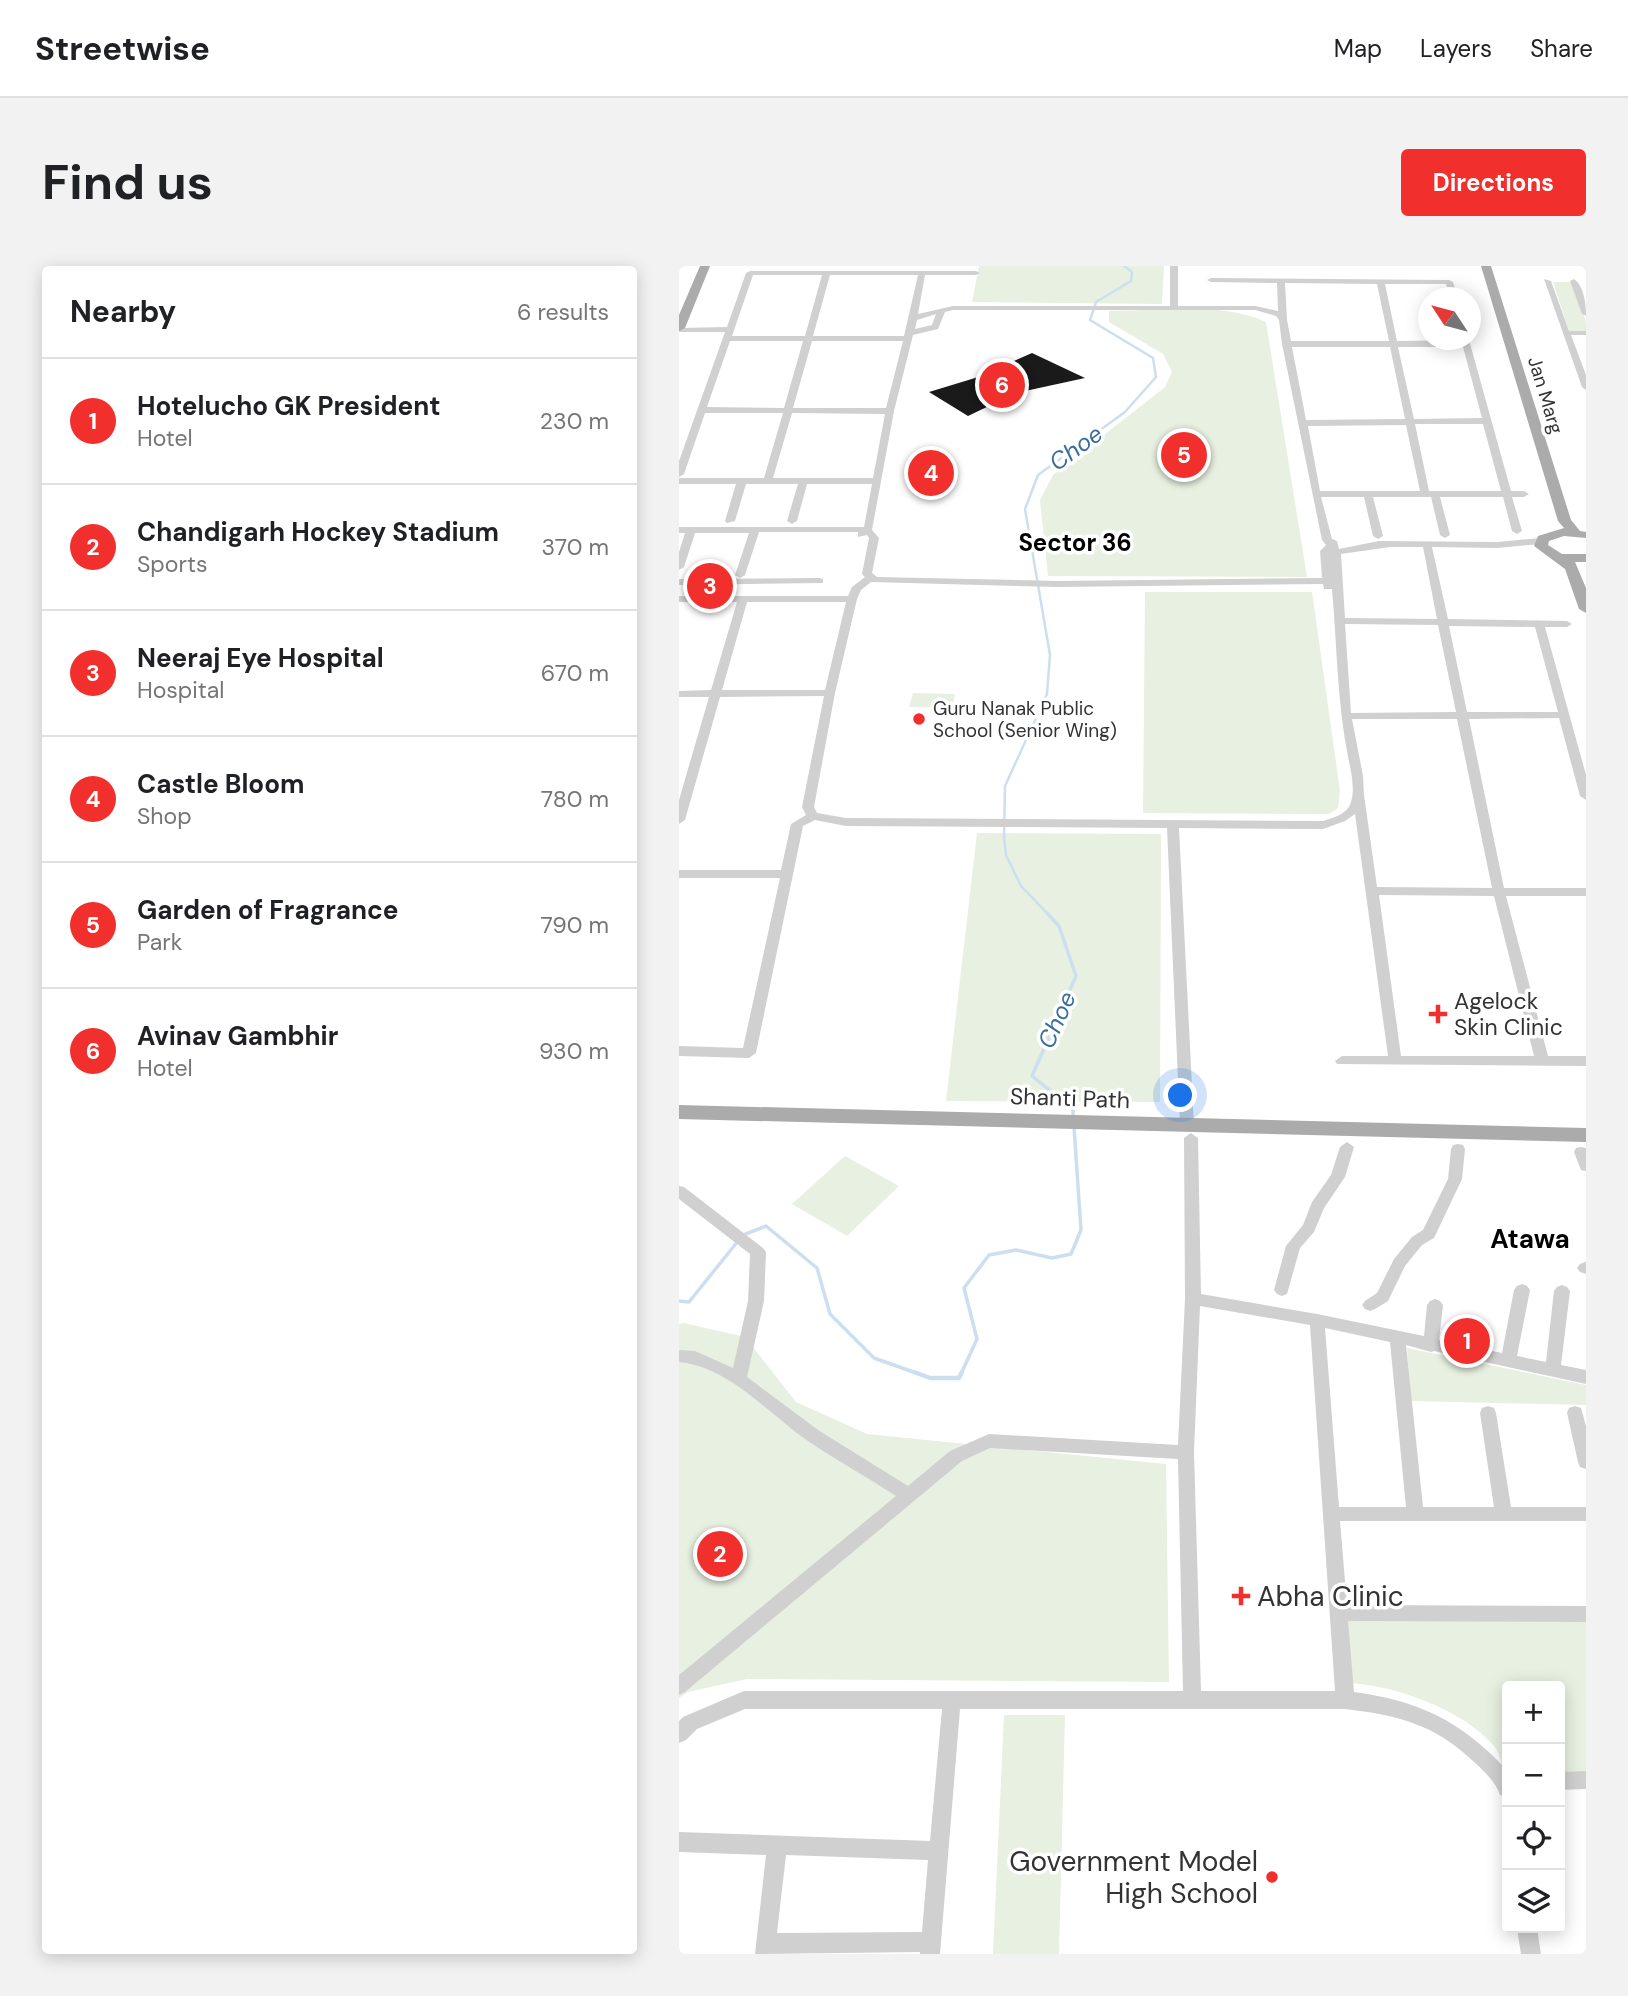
<!DOCTYPE html>
<html lang="en">
<head>
<meta charset="utf-8">
<style>
  :root { --surface:#fff; --page:#f2f2f2; --text:#202124; --muted:#757577; --line:#e0e0e0; --accent:#f12f2d }
  body { margin:0; font-family:"DM Sans",sans-serif; background:var(--page); color:var(--text) }
  .controls { position:absolute; right:21px; bottom:21px; display:grid; overflow:hidden; border-radius:7px; box-shadow:0 4px 18px #0003 }
  .controls button { width:63px; height:63px; display:grid; place-items:center; padding:0; border:0; border-bottom:2px solid var(--line); background:var(--surface); color:var(--text); font:35px sans-serif }
  .compass { position:absolute; left:739px; top:21px; width:63px; height:63px; border-radius:50%; background:var(--surface); box-shadow:0 4px 18px #0003; rotate:306deg }
  .you { position:absolute; left:502px; top:830px; width:24px; height:24px; margin:-18px; border:5px solid #fff; border-radius:50%; background:#1a73e8; box-shadow:0 0 0 10px #1a73e833 }
  .badge { display:grid; place-items:center; width:46px; height:46px; border-radius:50%; background:var(--accent); color:#fff; font-size:23px; font-weight:700 }
  .pin { position:absolute; translate:-50% -50%; border:4px solid #fff; box-shadow:0 2px 7px #0006 }
  .list { margin:0; padding:0; list-style:none }
  h2 { display:flex; justify-content:space-between; align-items:center; height:91px; margin:0; padding:0 28px; font-size:30px }
  h2 small { font-size:23px; font-weight:400; color:var(--muted) }
  .list li { display:grid; grid-template-columns:46px 1fr auto; gap:21px; align-items:center; box-sizing:border-box; height:126px; padding:0 28px; border-top:2px solid var(--line) }
  .list b { display:block; font-size:26px; white-space:nowrap }
  .list p { margin:0; font-size:23px; white-space:nowrap; color:var(--muted) }
  .list em { font-size:23px; font-style:normal; color:var(--muted) }
  .icon { flex:none; width:38px; height:38px; fill:none; stroke:currentColor; stroke-width:2; stroke-linecap:round; stroke-linejoin:round }
  .map { position:relative; flex:none; width:907px; height:1688px; overflow:hidden; border-radius:7px }
  header { display:flex; align-items:center; gap:42px; box-sizing:border-box; height:98px; padding:0 35px; background:var(--surface); border-bottom:2px solid var(--line) }
  header strong { font-size:33px }
  nav { display:flex; gap:38px; margin-inline-start:auto; font-size:24px }
  .intro { display:flex; align-items:center; justify-content:space-between; box-sizing:border-box; height:168px; padding:0 42px }
  h1 { margin:0; font-size:49px }
  .button { padding:18px 32px; border-radius:7px; background:var(--accent); color:#fff; font-size:24px; font-weight:700 }
  main { display:flex; gap:42px; padding:0 42px }
  aside { flex:1; background:var(--surface); border-radius:7px; box-shadow:0 4px 18px #0003 }
  .map>svg:first-child { display:block }
  .green { fill:#e7f0e1 }
  .lines { fill:none; stroke-linecap:round; stroke-linejoin:round }
  .stream-far2 { stroke:#ccdff0; stroke-width:2.5 }
  .stream-far1 { stroke:#ccdff0; stroke-width:3.5 }
  .stream { stroke:#ccdff0; stroke-width:4.5 }
  .building { fill:#1a1a1a }
  .minor { fill:#d0d0d0; fill-rule:evenodd }
  .major { fill:#ababab; fill-rule:evenodd }
  .poi-dot { fill:#f12f2d; stroke:#fff; stroke-width:2.5 }
  .labels { text-anchor:middle; stroke-width:7; stroke-linejoin:round; paint-order:stroke }
  .far-street-label { font-size:19px; fill:#333; stroke:#fff }
  .far-poi-label { font-size:19px; fill:#333; stroke:#fff; text-anchor:start }
  .poi-label { font-size:23px; fill:#333; stroke:#fff; text-anchor:start }
  .street-label { font-size:23px; fill:#333; stroke:#fff }
  .water-label { font-size:24px; font-style:italic; fill:#396d9c; stroke:#fff }
  .far-district-label { font-size:24px; font-weight:bold; fill:#000; stroke:#fff }
  .quarter-label { font-size:26px; font-weight:bold; fill:#000; stroke:#fff }
  .near-poi-label { font-size:28px; fill:#333; stroke:#fff; text-anchor:start }
</style>
</head>
<body>
<header>
<strong>Streetwise</strong>
<nav><a>Map</a><a>Layers</a><a>Share</a></nav>
</header>
<div class="intro"><h1>Find us</h1><a class="button">Directions</a></div>
<main>
<aside>
<h2>Nearby<small>6 results</small></h2>
<ul class="list">
<li><span class="badge">1</span><div><b>Hotelucho GK President</b><p>Hotel</p></div><em>230 m</em></li>
<li><span class="badge">2</span><div><b>Chandigarh Hockey Stadium</b><p>Sports</p></div><em>370 m</em></li>
<li><span class="badge">3</span><div><b>Neeraj Eye Hospital</b><p>Hospital</p></div><em>670 m</em></li>
<li><span class="badge">4</span><div><b>Castle Bloom</b><p>Shop</p></div><em>780 m</em></li>
<li><span class="badge">5</span><div><b>Garden of Fragrance</b><p>Park</p></div><em>790 m</em></li>
<li><span class="badge">6</span><div><b>Avinav Gambhir</b><p>Hotel</p></div><em>930 m</em></li>
</ul>
</aside>
<div class="map">
<svg width="907" height="1688" viewBox="0 0 907 1688">
  <rect width="100%" height="100%" fill="#fff"/>
  <g class="green">
    <path d="M300,0H485L483,38L293,36Z"/>
    <path d="M874,16H893L907,56V65H890Z"/>
    <path d="M430,45C479,45 541,35 587,56L628,311L369,310L361,234L374,209L486,121L493,106L484,88L430,56Z"/>
    <path d="M466,326H633L661,525L659,542L650,548L464,547Z"/>
    <path d="M234,427L276,428L273,442L230,441Z"/>
    <path d="M298,567L482,568L481,836L267,835Z"/>
    <path d="M166,890L220,920L168,970L113,938Z"/>
    <path d="M5,1057L66,1071L117,1136L188,1168L487,1198L490,1416L68,1413L9,1426L0,1432V1058Z"/>
    <path d="M728,1082L907,1119V1139L732,1135Z"/>
    <path d="M660,1347L907,1348V1514L881,1515V1420H828L827,1516C824,1505 822,1488 815,1480C784,1443 711,1417 665,1417Z"/>
    <path d="M325,1449H386L380,1688H314Z"/>
  </g>
  <g class="lines">
    <path class="stream-far2" d="M370,649L342,620L327,589L325,572L326,520L368,428L371,389L346,243L359,209L446,146L477,111L474,92L411,54L417,36L452,15L453,6L445,0"/>
    <g class="stream-far1">
      <path d="M368,647L380,660L397,710L353,810L394,843V853"/>
      <path d="M64,969L87,960L138,1002L151,1048L195,1092L240,1108"/>
      <path d="M0,1035L10,1036L59,975"/>
      <path d="M282,1108L298,1073L285,1022L310,989L337,984L373,992L392,988L402,964L395,861"/>
    </g>
    <path class="stream" d="M235,1106L251,1112H280L283,1106"/>
  </g>
  <path class="building" d="M353,87L406,112L337,127L289,150L250,126L296,112Z"/>
  <g class="lines">
    <g class="minor">
      <path d="M491,0H499V40H576L599,45L598,17L532,16L528,14L532,12L770,14L774,16L779,32H771L767,18H706L718,75L790,74L832,225H845L850,228L845,231H833L843,265L838,268L833,265L824,231H761L771,269L766,272L761,269L752,231H694L704,270L699,273L694,270L685,231H642L653,273L658,275L660,283L700,275L818,276L862,272L867,275L862,278L818,282L753,281L769,353L888,355L893,358L888,361H866L907,509V534L901,530L880,452L790,453L825,622H907V630H827L869,790H907V800L658,798L656,795L663,790H709L676,548L666,555L644,563L500,562L515,860L513,864H503L501,860L488,562L167,560L136,554L124,560L77,787L70,792L0,790V780L64,782L101,612H0V604H102L112,558L127,549L123,541L145,430L41,431L6,554L0,558V534L30,431H0V425L32,424L58,336H0V330H169L173,321L186,311L183,308L190,272L188,269L179,271V266H80L66,309L61,312L56,309L70,267H16L5,301L0,304V286L6,267H0V261H185L193,218H128L118,255L113,258L108,255L119,218H67L56,255L48,257L46,255L57,218H0V212H85L104,147H26L5,208L0,211V195L46,66H0V62L48,61L67,7L71,5H297L301,7L297,9H246L239,48L274,40H491ZM74,9H143L126,70H53ZM151,9H239L225,70H134ZM606,17L698,18L710,75H612L608,54ZM274,44H576L597,50L600,54L603,78L643,274L647,279L641,285L643,312L379,315L198,311L193,307L200,272L193,264L215,145L234,69L259,63L266,46ZM257,48L253,59L236,63L238,54ZM51,75H124L105,142L28,141ZM133,75H224L207,142H114ZM613,81H711L726,153L627,154ZM719,81H784L803,152L735,153ZM113,147L206,148L194,212H94ZM736,158H804L822,225H750ZM727,159L741,225H641L629,160ZM711,281H744L758,353L666,352L662,288ZM192,316L379,321L644,318L645,323H653C658,379 658,435 669,491C672,505 677,525 671,539C666,549 653,552 644,555L167,552L138,547L135,541L156,427L178,333L182,324ZM68,336H167L146,424H43ZM666,358L759,359L777,446L672,447ZM770,360L856,361L879,446H788ZM673,453H778L813,622L698,621L685,529L684,510ZM700,629L815,630L855,790H722Z"/>
      <path d="M865,13L872,15L890,65H907V69H892L907,109V124L903,121Z"/>
      <path d="M895,13C905,20 907,38 907,50L903,48L891,15Z"/>
      <path d="M140,312L144,313V317L0,319V313Z"/>
      <path d="M512,867L519,872L522,1028L638,1048L745,1070L748,1039L751,1035L756,1033L761,1035L764,1039L760,1074L823,1087L835,1024L838,1020L843,1018L848,1020L851,1024L838,1090L867,1096L875,1025L878,1021L883,1019L888,1021L891,1025L882,1099L907,1104V1118L755,1085L752,1086L727,1079L744,1241H815L801,1147L803,1142L809,1140L815,1142L817,1147L832,1241H907V1255H661L668,1339L907,1340V1356L669,1355L675,1426C741,1435 782,1455 828,1504V1531L821,1529C816,1515 805,1505 794,1495C755,1458 718,1449 666,1443H281L261,1688H241V1686L76,1688L87,1589L0,1586V1566L251,1575L263,1443H66L18,1463L7,1474L0,1477V1455L4,1451L65,1425H504L499,1193L311,1182L283,1195L6,1426L0,1429V1409L217,1230C188,1211 157,1194 129,1175C89,1148 51,1101 0,1096V1084L16,1085L54,1102L69,1035L71,988L0,933V920L5,921L84,982L87,986L85,1035L68,1111L139,1164L229,1220L271,1185L310,1168L499,1179L506,1033L505,872ZM521,1040L631,1059L656,1425H522L515,1186ZM646,1062L711,1076L727,1241H660ZM107,1589L249,1594L243,1666L98,1667Z"/>
      <path d="M668,876L675,881L666,911L645,942L635,966L621,982L608,1028L603,1030L598,1028L595,1024L607,980L624,959L633,936L652,909L661,881Z"/>
      <path d="M779,878L784,879L786,883L783,913L755,972L743,979L726,1000L709,1035L696,1043L691,1045L686,1043L683,1039L686,1035L698,1027L715,993L733,971L744,964L769,913L772,883L774,879Z"/>
      <path d="M902,881L907,882V905L902,904L895,886L897,882Z"/>
      <path d="M906,996H907V1008L901,1006L898,1002L901,998Z"/>
      <path d="M896,1140L902,1142L907,1160V1203L901,1201L899,1196L888,1147L890,1142Z"/>
      <path d="M907,1505V1523L881,1524V1506Z"/>
      <path d="M838,1662H858L862,1688H842Z"/>
    </g>
    <g class="major">
      <path d="M21,0H31L6,62L0,65V49Z"/>
      <path d="M802,0H812L892,254L901,265L907,266V272L885,270L870,275L869,279L883,288H907V296H896L907,322V347L900,343L886,303L855,280L859,270L885,262L879,255Z"/>
      <path d="M0,839L907,862V876L0,853Z"/>
    </g>
  </g>
  <g class="poi-dot">
    <circle cx="240" cy="453" r="7"/>
    <path d="M755.5 737.5h7v7h7v7h-7v7h-7v-7h-7v-7h7z"/>
    <path d="M558.5 1319.5h7v7h7v7h-7v7h-7v-7h-7v-7h7z"/>
    <circle cx="593" cy="1611" r="7"/>
  </g>
  <g class="labels">
    <g class="far-street-label">
      <text transform="translate(867 129) rotate(73)" y="7">Jan Marg</text>
    </g>
    <g class="far-poi-label">
      <text x="254" y="449">Guru Nanak Public<tspan x="254" dy="22">School (Senior Wing)</tspan></text>
    </g>
    <g class="poi-label">
      <text x="775" y="743">Agelock<tspan x="775" dy="26">Skin Clinic</tspan></text>
    </g>
    <g class="street-label">
      <text transform="translate(391 832) rotate(2)" y="8">Shanti Path</text>
    </g>
    <g class="water-label">
      <text transform="translate(397 182) rotate(-36)" y="8">Choe</text>
      <text transform="translate(378 754) rotate(-66)" y="8">Choe</text>
    </g>
    <g class="far-district-label">
      <text x="396" y="285">Sector 36</text>
    </g>
    <g class="quarter-label">
      <text x="851" y="982">Atawa</text>
    </g>
    <g class="near-poi-label">
      <text x="578" y="1340">Abha Clinic</text>
      <text x="579" y="1605" text-anchor="end">Government Model<tspan x="579" dy="32">High School</tspan></text>
    </g>
  </g>
</svg>
<div class="controls">
<button>+</button>
<button>−</button>
<button><svg class="icon" aria-label="locate" viewBox="0 0 24 24"><circle cx="12" cy="12" r="6"/><path d="M12 2v4M12 18v4M2 12h4M18 12h4"/></svg></button>
<button><svg class="icon" aria-label="layers" viewBox="0 0 24 24"><path d="M12 4l9 5-9 5-9-5zM3 14l9 5 9-5"/></svg></button>
</div>
<svg class="compass" viewBox="-18 -18 36 36"><path d="M0-13l5 13h-10z" fill="#e53935"/><path d="M0 13l5-13h-10z" fill="#757577"/></svg>
<div class="you"></div>
<div class="pin badge" style="left:788px;top:1075px">1</div>
<div class="pin badge" style="left:41px;top:1288px">2</div>
<div class="pin badge" style="left:31px;top:320px">3</div>
<div class="pin badge" style="left:252px;top:207px">4</div>
<div class="pin badge" style="left:505px;top:189px">5</div>
<div class="pin badge" style="left:323px;top:119px">6</div>
</div>
</main>
</body>
</html>
